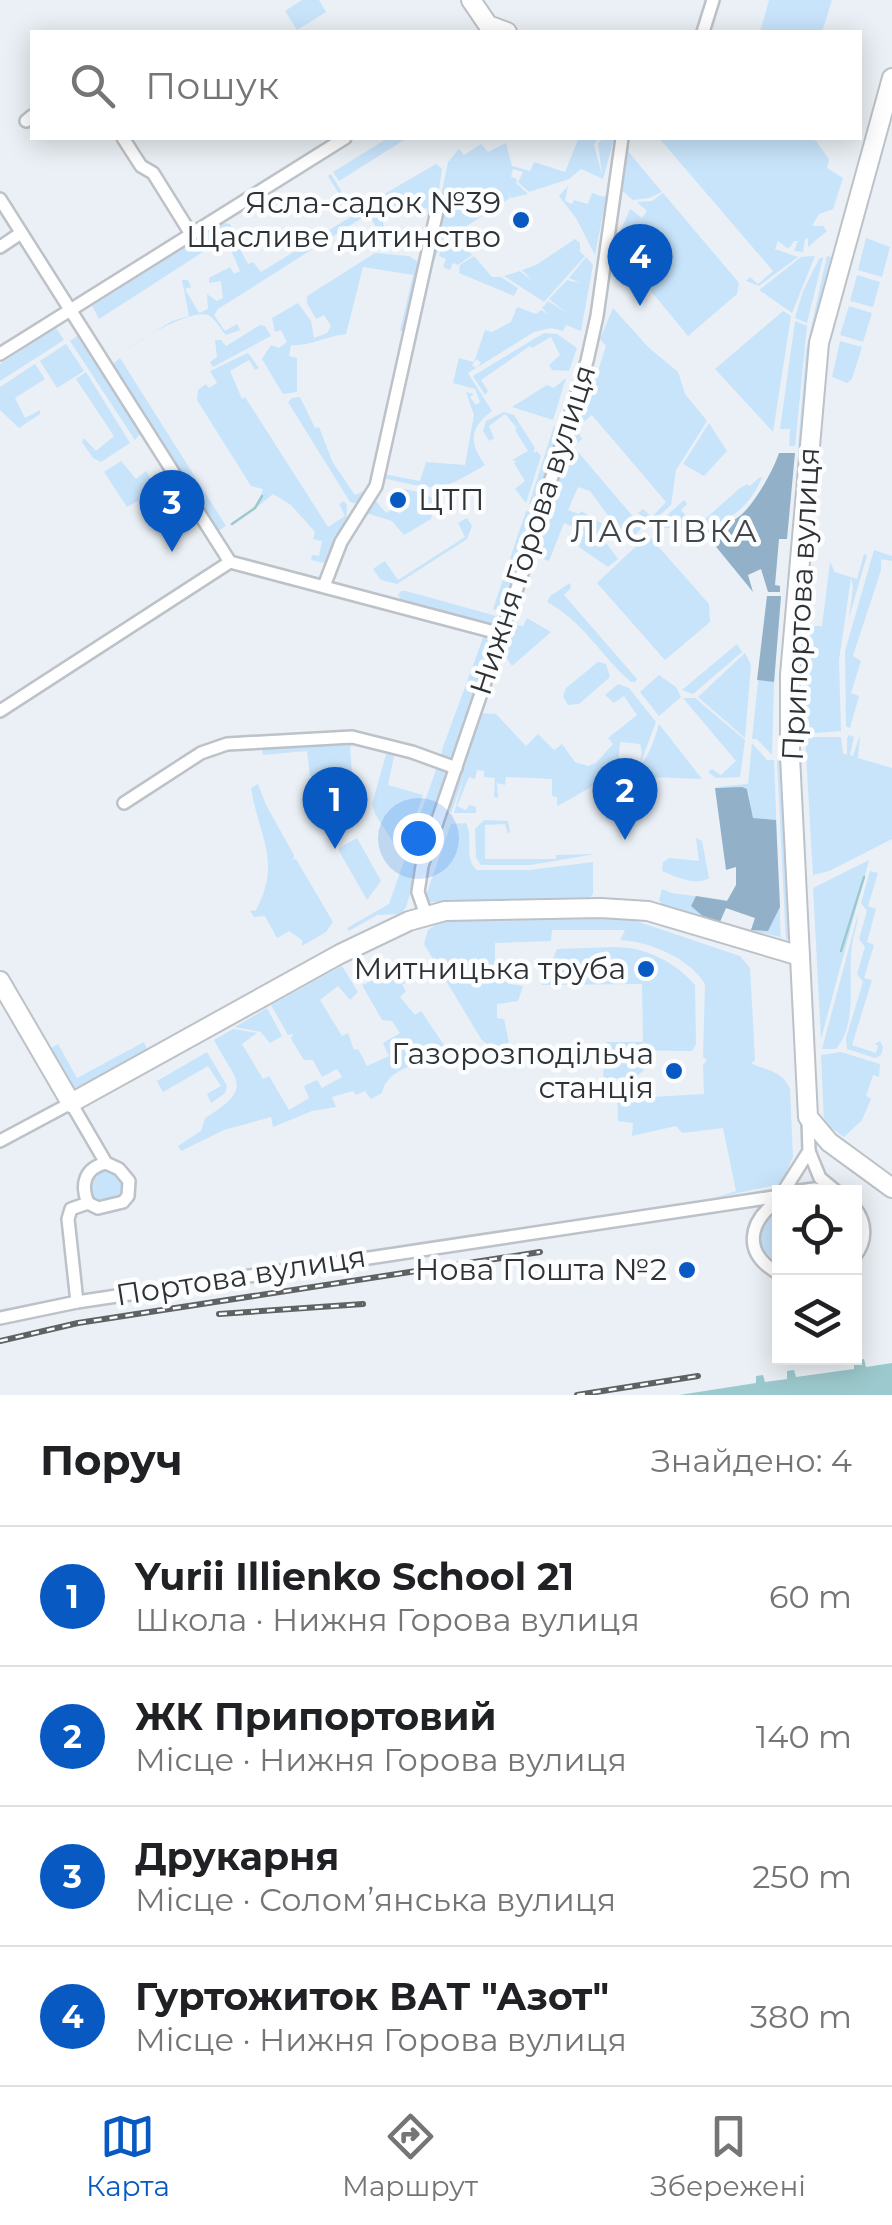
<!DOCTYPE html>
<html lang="uk">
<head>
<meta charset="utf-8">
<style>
  :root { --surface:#fff; --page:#f6f6f6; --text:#202124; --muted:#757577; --line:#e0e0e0; --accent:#0859c2 }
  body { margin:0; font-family:Montserrat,sans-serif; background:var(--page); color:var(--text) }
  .controls { position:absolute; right:30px; bottom:30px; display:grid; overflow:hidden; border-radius:0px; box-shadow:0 5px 25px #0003 }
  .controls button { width:90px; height:90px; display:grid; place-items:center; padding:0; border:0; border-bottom:2px solid var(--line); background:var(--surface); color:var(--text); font:50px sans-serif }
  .you { position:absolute; left:418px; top:838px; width:35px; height:35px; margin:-25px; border:8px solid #fff; border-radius:50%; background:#1a73e8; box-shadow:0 0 0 15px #1a73e833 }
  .badge { display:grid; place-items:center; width:65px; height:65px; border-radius:50%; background:var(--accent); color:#fff; font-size:32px; font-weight:700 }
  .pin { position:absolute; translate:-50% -82px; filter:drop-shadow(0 2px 5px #0008) }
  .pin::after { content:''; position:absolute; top:52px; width:35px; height:30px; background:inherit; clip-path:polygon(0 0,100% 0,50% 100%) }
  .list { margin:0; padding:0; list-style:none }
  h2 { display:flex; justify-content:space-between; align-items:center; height:130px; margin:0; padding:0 40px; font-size:42px }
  h2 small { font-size:32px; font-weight:400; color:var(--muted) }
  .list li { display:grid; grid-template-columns:65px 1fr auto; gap:30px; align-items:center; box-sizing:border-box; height:140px; padding:0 40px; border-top:2px solid var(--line) }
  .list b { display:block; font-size:38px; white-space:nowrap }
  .list p { margin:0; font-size:32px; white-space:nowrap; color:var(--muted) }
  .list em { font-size:32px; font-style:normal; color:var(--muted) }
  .icon { flex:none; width:55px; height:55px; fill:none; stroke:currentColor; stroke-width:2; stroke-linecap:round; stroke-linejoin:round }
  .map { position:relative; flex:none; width:892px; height:1395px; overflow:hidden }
  .search { position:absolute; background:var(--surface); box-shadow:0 5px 25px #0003; left:30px; right:30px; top:30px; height:110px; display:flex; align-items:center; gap:25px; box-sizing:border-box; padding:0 35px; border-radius:0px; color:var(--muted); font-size:38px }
  .sheet { height:690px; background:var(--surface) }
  nav { display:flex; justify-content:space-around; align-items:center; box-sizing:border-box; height:140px; border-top:2px solid var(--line); background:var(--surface); font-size:28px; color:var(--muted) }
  nav a { display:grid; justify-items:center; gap:5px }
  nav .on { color:var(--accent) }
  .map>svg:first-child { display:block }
  .green { fill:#c8e4fb; fill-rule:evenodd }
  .forest { fill:#92b1c9 }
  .water { fill:#9cc9cd }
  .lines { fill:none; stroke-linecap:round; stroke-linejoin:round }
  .stream { stroke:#9cc9cd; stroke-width:2.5 }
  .street-casing { stroke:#bcc2c7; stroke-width:16 }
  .secondary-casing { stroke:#bcc2c7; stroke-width:22 }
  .street { stroke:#fff; stroke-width:11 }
  .secondary { stroke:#fff; stroke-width:18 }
  .rail-casing { stroke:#5e6264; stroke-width:6 }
  .rail { stroke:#fcfdfe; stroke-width:2.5; stroke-dasharray:8; stroke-linecap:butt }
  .poi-dot { fill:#0859c2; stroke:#fcfdfe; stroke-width:4 }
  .labels { text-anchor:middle; stroke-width:9; stroke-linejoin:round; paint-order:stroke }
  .poi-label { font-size:30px; fill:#2f3234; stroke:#fcfdfe; text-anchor:end }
  .street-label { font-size:30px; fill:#2f3234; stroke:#fcfdfe }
  .neighbourhood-label { font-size:32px; letter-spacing:2.5px; fill:#42474b; stroke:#fcfdfe }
</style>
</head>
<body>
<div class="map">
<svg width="892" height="1395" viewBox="0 0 892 1395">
  <rect width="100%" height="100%" fill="#eaf0f5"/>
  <g class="green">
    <path d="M302,0H319L326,12L297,30L285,11Z"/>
    <path d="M769,0H832L822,32H760Z"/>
    <path d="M388,138H403L404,140L339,181L333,172Z"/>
    <path d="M573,138H598L594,145L602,175L598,143L604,138H614L603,179L581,169L569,179L529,192L518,182L523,172L513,169L511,177L517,179L516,183L528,194L511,198L507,190L510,198L456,233L439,230L438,234L444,236L433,264L427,262L448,162L459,149L464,155L481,144L488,152L506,143L512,166L530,171L534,162L565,172L578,140Z"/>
    <path d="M659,138H804L816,141L829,159L827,168L843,178L833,209L819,214L812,226H823L827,231L808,247V238L805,239L803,252L794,251L798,241H794L790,247L787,248L778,241L775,249L798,257L759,286L746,281L750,277L758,284L773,271Z"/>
    <path d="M626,149L662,192L649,198L633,200L619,188Z"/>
    <path d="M436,164L442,169L437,203L429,225L427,208L381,211L388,249L369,240L380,233L368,214L218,309L214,315L225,331L237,324L240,330L226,335C221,330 216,320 210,316C193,306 137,342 122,352L172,321L189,316L182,280H188L191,287L185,289L199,313L208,309L207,294L217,301L223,298L221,281L209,283V278L230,267L234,274L240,271L227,241L234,238L248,264L253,262L261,272L352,216L328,176L331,174L347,201L360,193L365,202L355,208L347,201L355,211Z"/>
    <path d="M568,186L565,201L572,204L574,200L588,204L592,193L604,197L607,193L595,255L576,218L559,196Z"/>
    <path d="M663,193L739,283L737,294L688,336L614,246L630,209L642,218L647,211L637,202L652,201Z"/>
    <path d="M224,223L230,224L234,232L99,319L92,306Z"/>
    <path d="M445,236L462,241L472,255L458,265L453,263L450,270L443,267L446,259L439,256Z"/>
    <path d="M866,238L890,247L882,277L858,270Z"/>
    <path d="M575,239L580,243V252L585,256L544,302L504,276L520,271L533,282L522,270L536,265Z"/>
    <path d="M375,253L409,256L417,261L419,269L405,332L400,331L413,275L363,267L346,334C328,336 307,347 291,345L289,356L297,358V392L283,394L262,359L271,345L279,348L287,342L281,330L275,332L272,318L298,303L311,321L314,338L327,333L331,326L324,315L316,319L307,303V296Z"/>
    <path d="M474,256L492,277H501L518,288L514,296L459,273L460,265Z"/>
    <path d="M815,256L792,313L759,290L801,257Z"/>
    <path d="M827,256L832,257L813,327L801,447H798L806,350Z"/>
    <path d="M586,257L593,265L581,331L566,325L563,331L551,328L534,332L468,373L492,411C469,428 469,443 485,465C437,494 437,490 383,478V474L420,481L426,462L465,465L474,415L466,392L474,394L470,397L476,405L480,402L475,389L453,383L459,358L474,362L472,365L476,368L481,363L477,359L474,362L485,330L492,332L511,322L517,307L536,314L541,310L549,315L542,308L548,301L567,313L549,299L567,280L580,283L569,278Z"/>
    <path d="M823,257V258L807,323L795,318L803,291L819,259Z"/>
    <path d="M857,275L880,282L873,307L850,301Z"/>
    <path d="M849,306L872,313L863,342L840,335Z"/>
    <path d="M613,308L648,347L678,372L685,394L707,421L676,470L671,505L651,523L638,513L643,509L652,517L666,502L592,415L576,428L582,439L578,443L571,432L581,398L590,396L606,346L600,339Z"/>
    <path d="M783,311L791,316L773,432L715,369Z"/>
    <path d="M795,321L807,326L795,446H789L790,429H780Z"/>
    <path d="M260,325L265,326L271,336L213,367L210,362L217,357L215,340H221L226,346Z"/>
    <path d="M56,328L64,340L0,381V364Z"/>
    <path d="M544,333L557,334L577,348L569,371L552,370L549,365L560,355L551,337L532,348L530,346L481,380L488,391L485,395L473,376Z"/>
    <path d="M79,335L141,433L135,440L70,341Z"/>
    <path d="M840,341L862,347L852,379L847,383L832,377Z"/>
    <path d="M66,344L84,371L57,388L40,361Z"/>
    <path d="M248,353L259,368L255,370L249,360L230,371L242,399L245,397L328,527L345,516L339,504L344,501L347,505L346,529L328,564L311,560L312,555L319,556L322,541L313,539L315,532L291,505L273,494L257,507L263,489L251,486L197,400L198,390L206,384L209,388L217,383L210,371Z"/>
    <path d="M120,358L226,526L218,531L113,369L114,363Z"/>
    <path d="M35,364L45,379L15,398L25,418L40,410V414L19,428L0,410V387Z"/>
    <path d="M86,372L130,443L101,462L93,458L82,442L84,438L96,451L114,436L76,379Z"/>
    <path d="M566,378L553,420L512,407L547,385L554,388Z"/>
    <path d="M300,397L315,428L319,427L333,463L355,495L368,489L362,505L350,502L288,402L292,398Z"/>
    <path d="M504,412L514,415L535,448L533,453L537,451L541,456L526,503L515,489L525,481L514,463L517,461L512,460L528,451L515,430L517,428L505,414L489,426L494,438L489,441L483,431L486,421Z"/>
    <path d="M709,423L727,451L704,476L683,464Z"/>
    <path d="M554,426L561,431L538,505L529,504Z"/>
    <path d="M568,445H572L642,527L630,541L616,528L614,531L619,536L614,544L616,539L609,534L604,540L618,559L608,567L579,547L584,531L564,523L549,561L533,555ZM578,487L590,491L615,525L611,529L581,511L579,514L568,510Z"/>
    <path d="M121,461L136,479L146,471L152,481L142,488L149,495L127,507L104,472Z"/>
    <path d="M760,477L762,478C739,528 703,531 654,527L684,500L687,504L681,510L696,527L740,488L747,484L750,486Z"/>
    <path d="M398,488L424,493L435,500L431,519L404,535L392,521L366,513L374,499L386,513L395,508L399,514L409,507Z"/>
    <path d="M526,511L535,513L537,518L503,613L493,609Z"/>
    <path d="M467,518L472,526L467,539L397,584L381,580L373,569L385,561L398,580L465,537L458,523Z"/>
    <path d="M648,535L709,604L710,622L665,660L597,583Z"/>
    <path d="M874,550L892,556V561L881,559V570L853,656L861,661L851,693L859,696L850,728L846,726L845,651Z"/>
    <path d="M864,554L867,555L849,618L853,587L851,578L839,660L841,731L805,734L810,626H822L830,562L835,572L857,579Z"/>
    <path d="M570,583L571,588L564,595L637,679L635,682H631C601,656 583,621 547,602L550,596Z"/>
    <path d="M401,591H406L500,617L494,623H485L401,600L398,595Z"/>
    <path d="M767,596H781L774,685L772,755L757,739H752Z"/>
    <path d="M527,618L551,632L512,666L502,651L511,624L523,626Z"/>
    <path d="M484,635L492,643V648L458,752L451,759L440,758L443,747Z"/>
    <path d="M737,644L742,652L693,694L682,690Z"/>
    <path d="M745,653L751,665L745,738L698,697Z"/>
    <path d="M598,662L606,664L610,677L579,704L568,705L563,696L566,688Z"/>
    <path d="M659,675L676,687L681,697L659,716L640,692Z"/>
    <path d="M618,684L629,688L656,722L639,767L642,753L640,744L620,742L618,767L625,768V772C602,778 579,795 557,806V797L552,796V779L506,777L505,785L497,783L498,798L494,797L495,778L484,777V771L477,770L475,779L469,777L457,806L466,810L469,805L476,807V813H454L464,777L451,813L447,807L480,713L496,714L526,746L538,734L554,750L562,744L575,762L588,766L596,763L613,744L608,738L637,715L624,696L614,703L605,695Z"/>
    <path d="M683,698H695L745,740L740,777L716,778L708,772L712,769L721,775L736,761Z"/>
    <path d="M659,724L702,779L649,777L650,803L618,802L620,776C644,771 651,751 659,724Z"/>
    <path d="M849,735L854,737L850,755L853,756L860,735L858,758L892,768V839L829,871L813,875L805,737H841L843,753L847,755V738Z"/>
    <path d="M346,740L395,752L388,785L423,795L402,856L375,814L372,804L387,751L353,742L350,748L352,772L310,776L307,751L263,755L262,750H255L259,745Z"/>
    <path d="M752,743L767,760H774L781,944L780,937L751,930L755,918L726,908L719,924L662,906L659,899L662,889L672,893L740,902L763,884L748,789L715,787L748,784Z"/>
    <path d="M782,760L791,932L786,942L777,761Z"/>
    <path d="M438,764L446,770V777L406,907L401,914L377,915L349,931L347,928L389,904Z"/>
    <path d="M258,784L266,805L294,855L293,860L296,859L333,922L326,932L302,946V940L289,931L277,938L265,916L254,917L250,911L256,910C282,861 259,837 251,788Z"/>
    <path d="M316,786L330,791L347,822L328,832L304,790Z"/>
    <path d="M484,820L508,821L510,831L508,834L505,824L485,825V859H556V855L595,854L531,865H481L476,858L475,829Z"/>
    <path d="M466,823C474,838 463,858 477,870H530L593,862V894L588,900L429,902L425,898L451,824Z"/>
    <path d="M357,838L381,881L367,900L339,851V848Z"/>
    <path d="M696,838L702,841L709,878C695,887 675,876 662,871L663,862L670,858L699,861Z"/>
    <path d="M869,860L821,1039L813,888Z"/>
    <path d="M870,871L878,873L868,906L876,909L867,942L874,945L864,978L872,980L852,1045L876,1053L878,1046L875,1044L880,1041L883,1047L881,1055L875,1058L847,1049L846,1038L863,982L857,974L865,947L859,939L867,911L861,903Z"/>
    <path d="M858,914C858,926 853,934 852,946C847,978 859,1021 836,1049H822Z"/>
    <path d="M608,918L636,921L740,956L750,968L755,1061L751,1063C765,1071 782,1069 790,1089L793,1157L781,1184L714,1198L736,1191L723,1128L682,1133L676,1126L632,1136L633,1123L618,1121L617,1088H622L623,1096H632L638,1101H646L643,1089L650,1088L651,1097L704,1094L703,1065L707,1060L703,1057L705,984C691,959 648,941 620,940L625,930H552L551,941L495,943V963H510V984L523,986L518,1001L497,1004V1018L504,1019L509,1043L495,1051L481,1039L424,944L428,930L441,921Z"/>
    <path d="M615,947C646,947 675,962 695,985L696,1044L692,1051L609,1050L606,1042H643L642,984L542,985V970L548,969V964L542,963V960L553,959L557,949Z"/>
    <path d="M342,966L358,992L350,1000L338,986L320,1000L342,1036L348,1033L354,1050L358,1049L367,1066L389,1056L383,1043L400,1033L392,1021L382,1020L362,985L376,979L373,971L378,969L385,979L397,970L406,982L402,985L406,991L400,997L415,1015L421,1011L450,1054C425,1063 387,1066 382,1093L371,1099L365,1091L356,1095L353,1091L332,1097L336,1107L312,1111L273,1127L271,1117L224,1130L181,1151L178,1146L201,1131L205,1118C256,1087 235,1081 214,1040L233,1029L257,1033L242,1044L263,1079L269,1076L289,1110L309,1098L304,1086L317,1080L322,1088L342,1077L337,1069L322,1077L313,1060H304L291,1039L293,1034L288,1035L271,1005Z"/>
    <path d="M267,1008L282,1036L270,1043L261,1032L235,1027Z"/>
    <path d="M144,1042L148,1053L83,1090L69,1085L48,1050L58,1044L77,1078Z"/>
    <path d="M207,1052L227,1086L225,1093L211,1103L207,1094L221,1086L208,1066L163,1092L157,1081Z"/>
    <path d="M841,1052L880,1064L879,1077L873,1075L866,1096L871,1099L862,1120L844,1137L824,1123L821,1055Z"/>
    <path d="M604,1059L635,1058L642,1062L644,1070L635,1078L603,1079Z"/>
    <path d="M108,1170L120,1178L125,1191L117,1197L97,1200L91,1196V1180L98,1173Z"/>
    <path d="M780,1204V1266C762,1256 759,1247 759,1228Z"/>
  </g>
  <g class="forest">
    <path d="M779,453H795L787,539H779L775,585L780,586V592H768L761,569L748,575L753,592L704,532C716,527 731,524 741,515C755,503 773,471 779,453Z"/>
    <path d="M767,596H781L774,682L757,680Z"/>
    <path d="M742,787L747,789L753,818L776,820L780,907L768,931L751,930L755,918L726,908L719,924L706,919L691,906L696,896L727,901L736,885V867L726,870L715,788Z"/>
  </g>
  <path class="water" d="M864,1359L866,1367L892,1363V1395H679L756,1383V1376L763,1375L765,1382L787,1379V1371L794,1370L796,1377L854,1369V1361Z"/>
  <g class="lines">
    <g class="stream">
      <path d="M232,524L255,508L262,496"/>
      <path d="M841,951L864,877"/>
    </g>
    <g class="street-casing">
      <g id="street">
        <path d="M703,32L713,0"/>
        <path d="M26,121L32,116"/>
        <path d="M123,138L141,166L153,173L191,234"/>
        <path d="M0,199L230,562"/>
        <path d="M0,247L21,233"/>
        <path d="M0,354L345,138"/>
        <path d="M324,586L341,542L376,486L437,211"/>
        <path d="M0,711L230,562L502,634"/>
        <path d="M124,803L201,753L227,744L352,737L412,752L456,768"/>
        <path d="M426,915L418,892L422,866L526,562L587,361L597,316L622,138"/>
        <path d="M0,1141L71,1103L106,1163L119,1169L129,1181L128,1196L123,1202L98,1208L88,1203L71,1209L68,1219L77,1302"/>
        <path d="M809,1151L820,1178L837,1192"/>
        <path d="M783,1192L809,1151L808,1120"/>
        <path d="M792,1192L814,1189L829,1192"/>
        <path d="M780,1199C747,1222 742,1254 780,1274"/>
        <path d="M88,1203C80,1184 85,1168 106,1163"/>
        <path d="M854,1207C867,1222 867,1242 854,1257"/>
        <path d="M0,1318L77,1302L780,1196"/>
      </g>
    </g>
    <g class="secondary-casing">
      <g id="secondary">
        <path d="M471,0L488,25L507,32"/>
        <path d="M892,78L819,343L790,675V756L808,1117L829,1142L892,1188"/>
        <path d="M0,981L71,1103L340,954L409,921L445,911L601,908L648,911L800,956"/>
      </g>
    </g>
    <use href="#street" class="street"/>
    <use href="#secondary" class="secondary"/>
    <g class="rail-casing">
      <g id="rail">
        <path d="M219,1314L363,1304"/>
        <path d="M0,1341L78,1323L540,1252"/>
        <path d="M577,1395L698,1376"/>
      </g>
    </g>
    <use href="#rail" class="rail"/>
  </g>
  <g class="poi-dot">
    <circle cx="521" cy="220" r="10"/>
    <circle cx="398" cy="500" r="10"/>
    <circle cx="646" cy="969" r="10"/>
    <circle cx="674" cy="1071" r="10"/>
    <circle cx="687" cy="1270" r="10"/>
  </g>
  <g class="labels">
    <g class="poi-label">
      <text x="501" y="213">Ясла-садок №39<tspan x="501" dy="34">Щасливе дитинство</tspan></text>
      <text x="418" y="510" text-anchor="start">ЦТП</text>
      <text x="626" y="979">Митницька труба</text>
      <text x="654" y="1064">Газорозподільча<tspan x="654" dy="34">станція</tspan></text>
      <text x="667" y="1280">Нова Пошта №2</text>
    </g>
    <g class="street-label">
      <text transform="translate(533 530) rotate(-72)" y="10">Нижня Горова вулиця</text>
      <text transform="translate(801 604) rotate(-87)" y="10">Припортова вулиця</text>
      <text transform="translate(241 1276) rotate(-9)" y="10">Портова вулиця</text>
    </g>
    <g class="neighbourhood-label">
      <text x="665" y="542">ЛАСТІВКА</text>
    </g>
  </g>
</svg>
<div class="controls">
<button><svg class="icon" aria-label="locate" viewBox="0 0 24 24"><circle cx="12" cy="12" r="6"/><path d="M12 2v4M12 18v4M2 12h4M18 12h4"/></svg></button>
<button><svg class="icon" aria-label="layers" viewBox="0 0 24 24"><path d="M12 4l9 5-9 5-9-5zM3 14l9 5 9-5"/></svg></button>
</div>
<div class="you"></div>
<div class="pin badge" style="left:335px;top:849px">1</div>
<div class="pin badge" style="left:625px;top:840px">2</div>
<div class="pin badge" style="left:172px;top:552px">3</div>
<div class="pin badge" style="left:640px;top:306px">4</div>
<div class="search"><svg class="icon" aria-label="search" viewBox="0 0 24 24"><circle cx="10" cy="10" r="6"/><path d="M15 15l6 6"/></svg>Пошук</div>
</div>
<section class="sheet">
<h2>Поруч<small>Знайдено: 4</small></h2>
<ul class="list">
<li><span class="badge">1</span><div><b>Yurii Illienko School 21</b><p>Школа · Нижня Горова вулиця</p></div><em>60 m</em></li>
<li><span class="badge">2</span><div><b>ЖК Припортовий</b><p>Місце · Нижня Горова вулиця</p></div><em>140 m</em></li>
<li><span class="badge">3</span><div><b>Друкарня</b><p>Місце · Соломʼянська вулиця</p></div><em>250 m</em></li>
<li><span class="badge">4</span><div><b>Гуртожиток ВАТ &quot;Азот&quot;</b><p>Місце · Нижня Горова вулиця</p></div><em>380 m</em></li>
</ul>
</section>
<nav>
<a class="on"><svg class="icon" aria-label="map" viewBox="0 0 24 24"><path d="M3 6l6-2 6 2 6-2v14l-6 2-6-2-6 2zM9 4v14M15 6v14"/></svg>Карта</a>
<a><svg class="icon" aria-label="directions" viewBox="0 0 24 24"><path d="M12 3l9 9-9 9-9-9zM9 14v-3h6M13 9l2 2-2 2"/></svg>Маршрут</a>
<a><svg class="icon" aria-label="saved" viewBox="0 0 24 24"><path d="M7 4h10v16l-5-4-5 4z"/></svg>Збережені</a>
</nav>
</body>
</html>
